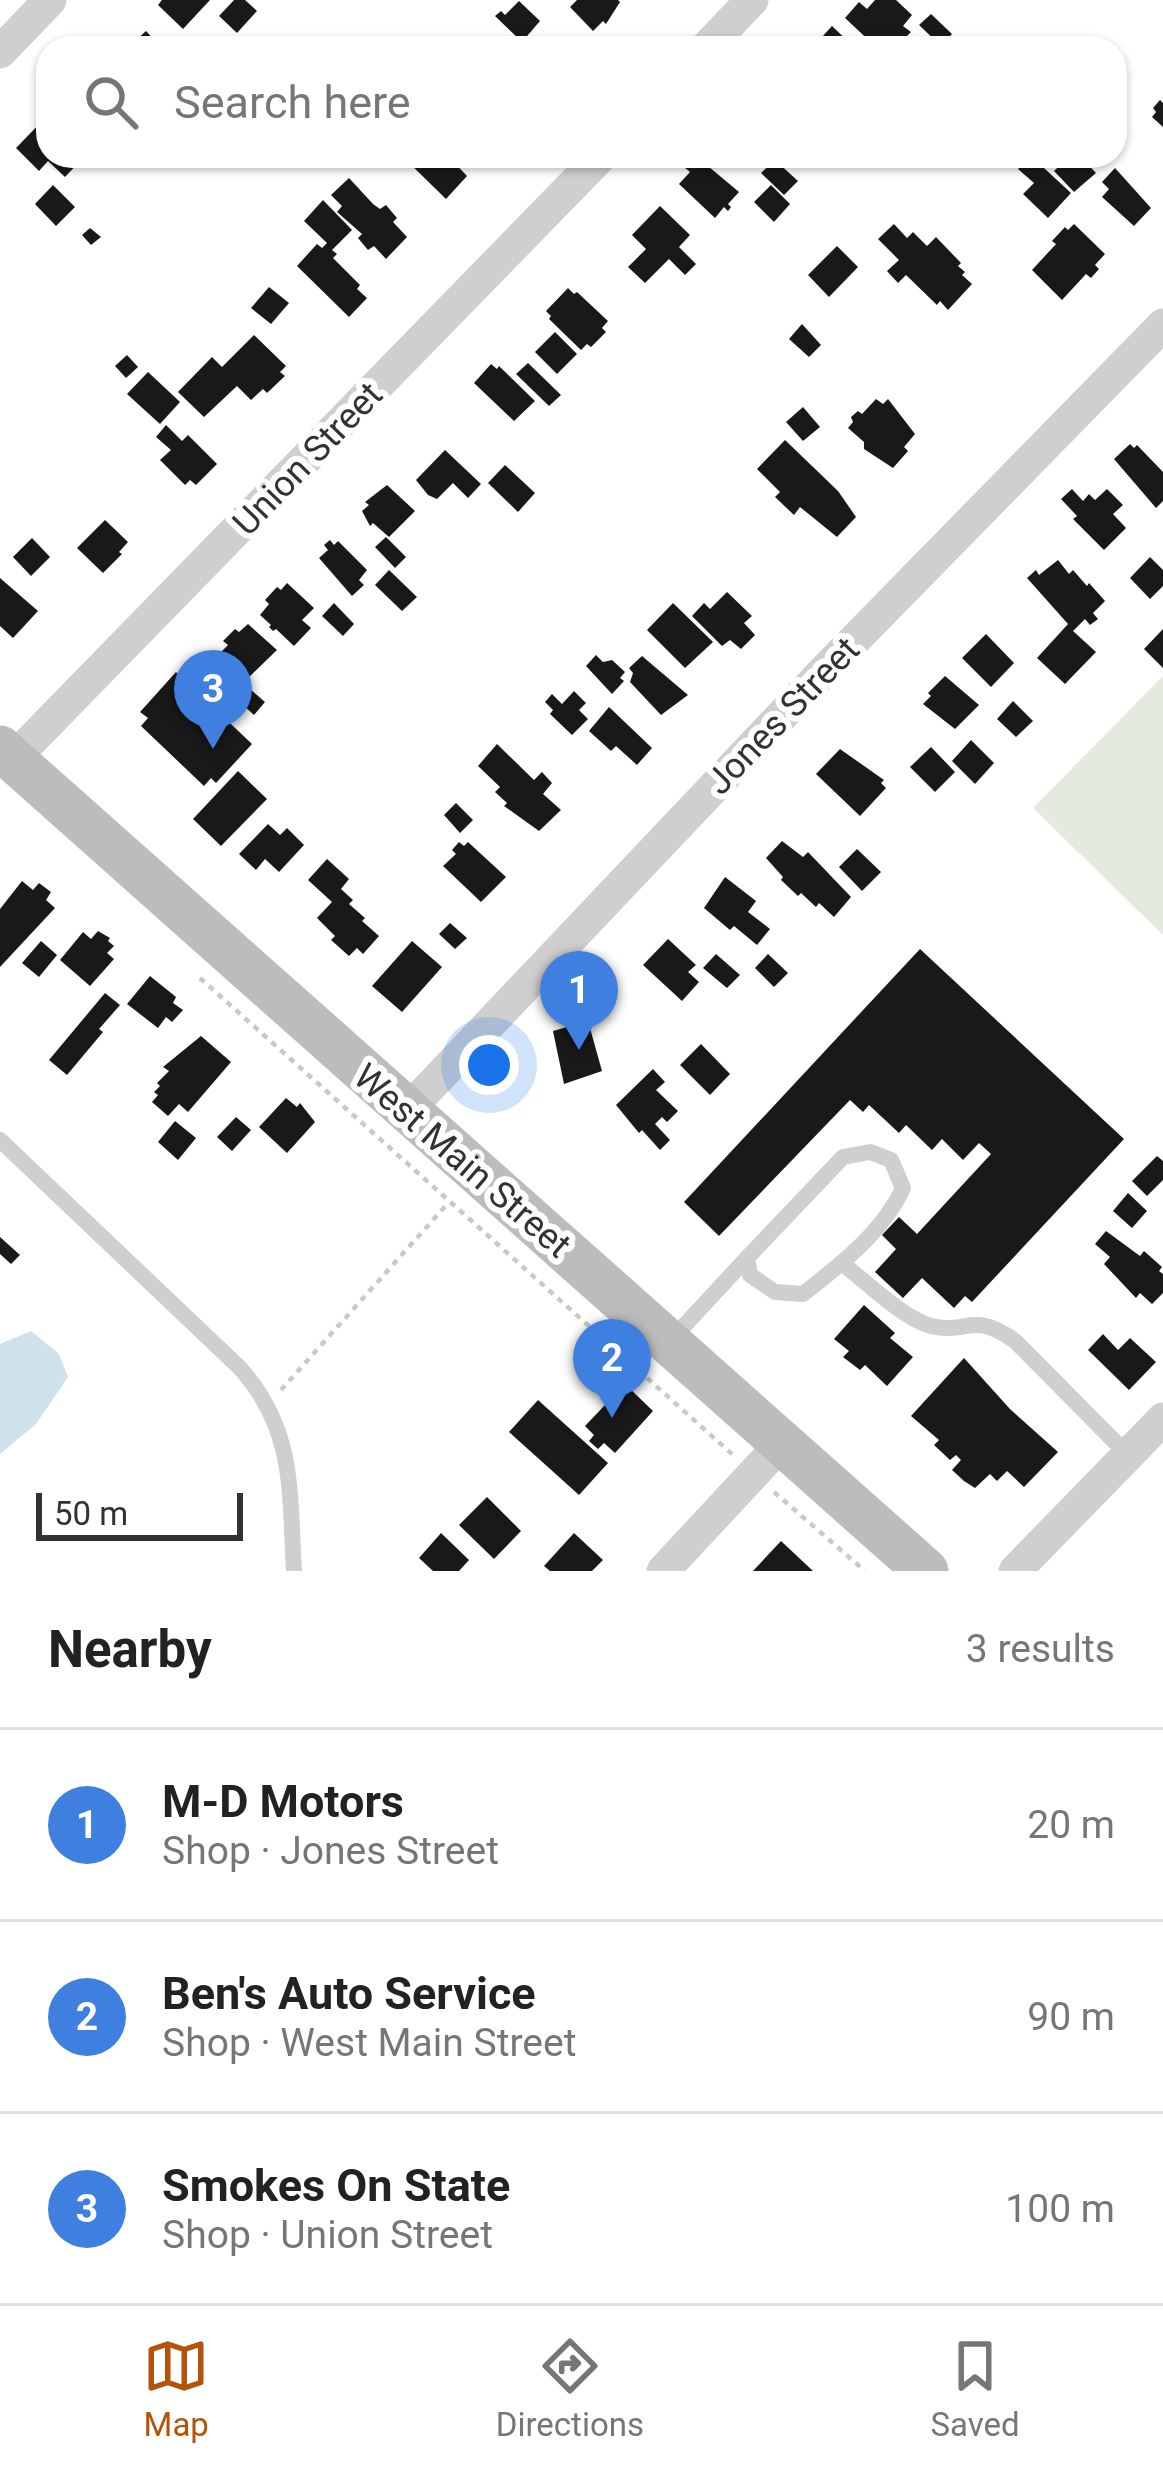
<!DOCTYPE html>
<html lang="en">
<head>
<meta charset="utf-8">
<style>
  :root { --surface:#fff; --page:#f2f2f2; --text:#222; --muted:#767676; --line:#e0e0e0; --accent:#b45309 }
  body { margin:0; font-family:Roboto,sans-serif; background:var(--page); color:var(--text) }
  .scale { position:absolute; left:36px; bottom:30px; width:207px; box-sizing:border-box; padding-left:12px; border:6px solid #323232; border-top:0; font-size:33px; line-height:42px; white-space:nowrap; color:#323232; -webkit-text-stroke:9px #fff; paint-order:stroke }
  .you { position:absolute; left:489px; top:1065px; width:42px; height:42px; margin:-30px; border:9px solid #fff; border-radius:50%; background:#1a73e8; box-shadow:0 0 0 18px #1a73e833 }
  .badge { display:grid; place-items:center; width:78px; height:78px; border-radius:50%; background:var(--accent); color:#fff; font-size:39px; font-weight:700 }
  .pin { position:absolute; translate:-50% -99px; filter:drop-shadow(0 3px 6px #0008) }
  .pin::after { content:''; position:absolute; top:63px; width:42px; height:36px; background:inherit; clip-path:polygon(0 0,100% 0,50% 100%) }
  .list { margin:0; padding:0; list-style:none }
  h2 { display:flex; justify-content:space-between; align-items:center; height:156px; margin:0; padding:0 48px; font-size:51px }
  h2 small { font-size:39px; font-weight:400; color:var(--muted) }
  .list li { display:grid; grid-template-columns:78px 1fr auto; gap:36px; align-items:center; box-sizing:border-box; height:192px; padding:0 48px; border-top:3px solid var(--line) }
  .list b { display:block; font-size:45px; white-space:nowrap }
  .list p { margin:0; font-size:39px; white-space:nowrap; color:var(--muted) }
  .list em { font-size:39px; font-style:normal; color:var(--muted) }
  .icon { flex:none; width:66px; height:66px; fill:none; stroke:currentColor; stroke-width:2; stroke-linecap:round; stroke-linejoin:round }
  .map { position:relative; flex:none; width:1163px; height:1571px; overflow:hidden }
  .search { position:absolute; background:var(--surface); box-shadow:0 3px 9px #0004; left:36px; right:36px; top:36px; height:132px; display:flex; align-items:center; gap:30px; box-sizing:border-box; padding:0 42px; border-radius:36px; color:var(--muted); font-size:45px }
  .sheet { height:732px; background:var(--surface) }
  nav { display:flex; justify-content:space-around; align-items:center; box-sizing:border-box; height:168px; border-top:3px solid var(--line); background:var(--surface); font-size:33px; color:var(--muted) }
  nav a { display:grid; justify-items:center; gap:6px }
  nav .on { color:var(--accent) }
  .map>svg:first-child { display:block }
  .green { fill:#e5eade }
  .water { fill:#cfe1eb }
  .building { fill:#191919 }
  .lines { fill:none; stroke-linecap:round; stroke-linejoin:round }
  .path { stroke:#c9c9c9; stroke-width:4.5; stroke-dasharray:6 6; stroke-linecap:butt }
  .lane { stroke:#cfcfcf; stroke-width:16 }
  .street { stroke:#cfcfcf; stroke-width:33 }
  .secondary { stroke:#bcbcbc; stroke-width:45 }
  .labels { text-anchor:middle; stroke-width:12; stroke-linejoin:round; paint-order:stroke }
  .street-label { font-size:36px; fill:#323232; stroke:#fff }
</style>
</head>
<body>
<div class="map">
<svg width="1163" height="1571" viewBox="0 0 1163 1571">
  <rect width="100%" height="100%" fill="#fff"/>
  <path class="green" d="M1163,676V935L1033,808Z"/>
  <path class="water" d="M31,1331L59,1354L68,1377L36,1424L0,1454V1344Z"/>
  <g class="building">
    <path d="M162,0H210L183,29L158,5Z"/>
    <path d="M234,0H245L257,11L237,33L219,16Z"/>
    <path d="M577,0H618L620,2L606,24L603,21L593,31L570,7Z"/>
    <path d="M875,0H896L912,15L903,26L911,32L901,42L895,37L884,48H877L845,18L859,2L867,9Z"/>
    <path d="M519,1L540,21L522,42L495,16L501,11L505,15Z"/>
    <path d="M931,14L952,34L941,46L919,25Z"/>
    <path d="M832,26L855,48H812Z"/>
    <path d="M146,31L162,48H115L125,37L133,43Z"/>
    <path d="M1160,100L1163,103V127L1152,117L1156,112L1153,108Z"/>
    <path d="M48,115V156H85L65,177L48,161L39,171L16,148Z"/>
    <path d="M402,156H448L467,176L446,199Z"/>
    <path d="M696,156L739,192L728,204L731,207L728,211L724,207L715,218L679,184L690,172L684,167Z"/>
    <path d="M1031,156L1071,193L1048,218L1023,194L1034,183L1018,169Z"/>
    <path d="M1070,156H1080L1096,173L1074,192L1054,171Z"/>
    <path d="M775,160L798,181L784,195L761,173Z"/>
    <path d="M1115,168L1151,208L1134,226L1102,197L1109,189L1102,182Z"/>
    <path d="M349,178L373,204L380,209L386,205L397,218L393,222L407,237L386,259L374,246L368,250L358,238L362,234L337,212L342,206L331,195Z"/>
    <path d="M53,185L75,207L56,226L35,204Z"/>
    <path d="M771,185L790,204L774,222L754,202Z"/>
    <path d="M323,200L352,230L332,250L337,254L333,258L360,285L357,289L367,298L349,317L297,266L317,244L322,248L327,243L304,221Z"/>
    <path d="M660,206L690,235L679,247L696,264L685,275L669,259L645,283L628,267L646,249L632,235Z"/>
    <path d="M894,224L907,238L913,232L927,246L936,237L961,263L958,266L965,272L962,275L972,284L948,310L940,301L937,305L906,275L898,283L887,271L899,260L878,239Z"/>
    <path d="M1074,224L1105,254L1095,265L1099,269L1091,278L1086,274L1062,300L1032,270L1056,244L1052,241L1065,227L1068,230Z"/>
    <path d="M90,228L101,237L91,245L82,235Z"/>
    <path d="M837,246L858,267L829,297L808,275Z"/>
    <path d="M269,287L289,303L271,324L251,308Z"/>
    <path d="M568,288L574,294L577,292L608,321L602,328L606,332L591,347L587,344L581,350L549,319L551,316L546,311Z"/>
    <path d="M802,324L821,345L809,357L789,339Z"/>
    <path d="M555,332L577,354L557,374L535,352Z"/>
    <path d="M254,335L286,366L280,372L285,376L267,393L263,389L251,400L237,386L204,417L178,392L212,357L222,367Z"/>
    <path d="M127,355L138,367L126,378L115,366Z"/>
    <path d="M528,363L561,395L549,406L516,374Z"/>
    <path d="M491,364L497,369L499,366L535,401L514,421L474,383Z"/>
    <path d="M148,372L180,402L160,424L127,394Z"/>
    <path d="M876,399L883,404L888,399L915,434L904,447L908,451L893,468L864,449V442L848,428L853,422L851,417L858,411L862,414Z"/>
    <path d="M803,407L820,427L803,441L786,422Z"/>
    <path d="M166,425L182,441L188,435L217,464L196,485L190,480L185,485L160,460L171,450L156,437Z"/>
    <path d="M785,440L838,491L856,517L837,537L800,507L794,515L775,497L780,492L757,469Z"/>
    <path d="M1130,444L1134,448L1137,445L1163,472V501L1156,508L1114,459Z"/>
    <path d="M445,450L481,484L468,498L453,483L437,499L428,495L416,480Z"/>
    <path d="M505,465L535,493L518,512L488,483Z"/>
    <path d="M387,485L415,511L389,537L373,523L370,526L362,511L369,505L365,502Z"/>
    <path d="M1072,489L1083,501L1089,494L1095,500L1107,489L1123,505L1113,514L1126,528L1104,550L1073,519L1077,516L1061,499Z"/>
    <path d="M105,520L128,542L119,552L122,554L103,573L77,548Z"/>
    <path d="M386,537L406,557L395,568L375,547Z"/>
    <path d="M32,538L50,557L31,576L13,557Z"/>
    <path d="M330,540L334,545L338,541L367,570L359,580L364,585L352,596L319,558L328,550L324,545Z"/>
    <path d="M1150,557L1163,570V586L1150,599L1130,578Z"/>
    <path d="M1058,560L1069,574L1073,570L1087,586L1089,583L1105,601L1093,613L1098,619L1090,625L1085,619L1073,631L1096,652L1065,684L1037,658L1068,624L1027,578L1036,570L1039,575Z"/>
    <path d="M389,570L417,597L402,611L375,585Z"/>
    <path d="M0,578L38,611L13,638L0,626Z"/>
    <path d="M287,583L314,608L302,620L311,628L294,646L276,629L273,631L269,627L271,625L260,615L269,604L265,600L277,587L281,590Z"/>
    <path d="M727,592L752,616L744,623L755,635L741,649L730,640L722,646L692,616L704,603L710,609Z"/>
    <path d="M334,603L354,624L343,636L322,616Z"/>
    <path d="M673,603L713,642L685,668L647,630Z"/>
    <path d="M248,624L277,650L245,681L218,655L228,645L223,641L235,629L239,632Z"/>
    <path d="M1163,629V668L1144,649Z"/>
    <path d="M986,634L1014,663L991,687L962,658Z"/>
    <path d="M596,655L603,662L612,660L625,672L620,678L624,681L612,694L586,666Z"/>
    <path d="M642,656L688,695L661,715L630,682L633,673L629,668Z"/>
    <path d="M176,672L252,744L216,783L211,778L204,786L141,726L148,718L140,712Z"/>
    <path d="M945,676L979,705L955,729L923,704L931,696L928,693Z"/>
    <path d="M241,681L265,702L254,715L230,693Z"/>
    <path d="M574,691L586,703L579,710L588,719L572,735L550,714L553,710L545,702L552,694L562,704Z"/>
    <path d="M1013,701L1033,721L1016,737L997,719Z"/>
    <path d="M609,707L652,748L637,765L616,746L611,751L589,731Z"/>
    <path d="M971,740L994,763L975,784L952,761Z"/>
    <path d="M497,744L534,780L542,772L552,783L543,794L561,810L539,831L504,806L507,803L495,792L500,787L478,766Z"/>
    <path d="M931,747L955,772L935,792L910,767Z"/>
    <path d="M840,749L884,780L881,783L886,788L860,816L816,774Z"/>
    <path d="M238,771L267,799L221,846L193,819Z"/>
    <path d="M456,803L473,820L460,833L444,815Z"/>
    <path d="M268,824L280,835L287,828L304,845L279,872L265,859L256,870L239,854Z"/>
    <path d="M782,841L803,857L808,852L851,897L834,917L819,903L816,907L801,893L798,896L781,880L783,877L766,858Z"/>
    <path d="M459,842L464,846L468,842L506,877L481,902L443,866L456,854L452,850Z"/>
    <path d="M857,849L881,872L862,891L839,867Z"/>
    <path d="M327,859L349,879L341,889L353,900L349,904L365,918L362,921L379,936L363,954L357,948L349,956L331,940L335,936L317,918L332,902L308,880Z"/>
    <path d="M725,877L756,901L748,912L770,929L757,945L734,926L730,930L704,908Z"/>
    <path d="M22,881L33,890L39,883L51,892L46,900L55,908L0,967V909Z"/>
    <path d="M450,923L467,938L455,949L439,934Z"/>
    <path d="M98,931L110,938L108,941L114,946L107,953L114,959L90,986L60,960L83,932L91,939Z"/>
    <path d="M668,939L696,965L688,972L699,982L682,1001L643,965Z"/>
    <path d="M41,941L57,955L39,977L22,963Z"/>
    <path d="M412,941L442,967L402,1012L372,986Z"/>
    <path d="M920,949L1124,1139L972,1302L965,1296L954,1308L922,1278L903,1298L875,1272L896,1249L882,1235L899,1217L917,1234L991,1154L979,1143L963,1160L942,1139L932,1150L906,1125L899,1133L869,1105L863,1112L850,1100L719,1236L684,1202Z"/>
    <path d="M716,954L740,975L727,988L703,968Z"/>
    <path d="M768,954L788,973L774,987L755,968Z"/>
    <path d="M150,976L176,997L173,1003L183,1010L172,1022L166,1017L158,1028L127,1004Z"/>
    <path d="M105,993L120,1005L99,1029L103,1032L67,1075L49,1060Z"/>
    <path d="M588,1021L602,1071L564,1084L553,1031Z"/>
    <path d="M201,1036L231,1062L188,1112L179,1104L168,1116L152,1102L158,1095L154,1092L160,1086L157,1083L169,1071L163,1067Z"/>
    <path d="M701,1044L730,1074L710,1095L680,1065Z"/>
    <path d="M653,1069L665,1082L656,1090L678,1111L667,1122L662,1117L655,1124L670,1140L660,1150L642,1130L639,1133L616,1105Z"/>
    <path d="M286,1098L297,1107L300,1103L315,1122L287,1153L259,1127Z"/>
    <path d="M236,1117L251,1130L232,1151L217,1137Z"/>
    <path d="M175,1121L196,1138L178,1160L158,1142Z"/>
    <path d="M1157,1156L1163,1161V1180L1147,1196L1132,1181Z"/>
    <path d="M1128,1193L1147,1211L1132,1228L1113,1211Z"/>
    <path d="M1106,1231L1140,1256L1144,1251L1162,1267L1159,1271L1163,1274V1293L1152,1304L1140,1293L1136,1298L1104,1264L1110,1257L1095,1244Z"/>
    <path d="M0,1237L20,1255L11,1264L0,1254Z"/>
    <path d="M864,1305L895,1333L890,1338L913,1357L887,1386L865,1365L860,1370L843,1357L849,1351L834,1339Z"/>
    <path d="M1103,1334L1118,1350L1130,1338L1156,1362L1129,1390L1088,1350Z"/>
    <path d="M964,1358L1010,1409L1058,1452L1024,1487L1007,1471L997,1481L990,1474L975,1488L964,1481L952,1470L961,1460L956,1455L950,1460L934,1445L939,1440L911,1416Z"/>
    <path d="M625,1384L653,1411L615,1453L604,1443L598,1449L589,1441L594,1435L585,1426Z"/>
    <path d="M538,1400L608,1463L579,1495L509,1432Z"/>
    <path d="M487,1497L521,1531L494,1559L459,1525Z"/>
    <path d="M441,1533L469,1560L459,1571H433L419,1558Z"/>
    <path d="M574,1533L603,1560L592,1571H550L544,1566Z"/>
    <path d="M781,1541L813,1571H753Z"/>
  </g>
  <g class="lines">
    <g class="path">
      <path d="M200,978L732,1454"/>
      <path d="M281,1390L449,1202"/>
      <path d="M774,1492L865,1571"/>
    </g>
    <g class="lane">
      <path d="M0,1140L240,1368C296,1431 289,1492 294,1571"/>
      <path d="M870,1152L891,1160L903,1188C883,1232 840,1265 803,1294L775,1292L750,1275L747,1258L843,1157Z"/>
      <path d="M842,1263C865,1281 904,1319 931,1326C969,1335 971,1310 1015,1341L1128,1455"/>
      <path d="M670,1341L747,1258"/>
    </g>
    <g class="street">
      <path d="M706,48L752,0"/>
      <path d="M0,52L50,0"/>
      <path d="M13,759L601,156"/>
      <path d="M407,1111L825,670L1163,325"/>
      <path d="M663,1571L783,1442"/>
      <path d="M1015,1571L1163,1419"/>
    </g>
    <path class="secondary" d="M0,748L926,1571"/>
  </g>
  <g class="labels">
    <g class="street-label">
      <text transform="translate(307 458) rotate(-46)" y="13">Union Street</text>
      <text transform="translate(782 715) rotate(-46)" y="13">Jones Street</text>
      <text transform="translate(463 1160) rotate(41)" y="13">West Main Street</text>
    </g>
  </g>
</svg>
<div class="scale">50 m</div>
<div class="you"></div>
<div class="pin badge" style="left:579px;top:1050px;background:#3f7fe0">1</div>
<div class="pin badge" style="left:612px;top:1418px;background:#3f7fe0">2</div>
<div class="pin badge" style="left:213px;top:749px;background:#3f7fe0">3</div>
<div class="search"><svg class="icon" aria-label="search" viewBox="0 0 24 24"><circle cx="10" cy="10" r="6"/><path d="M15 15l6 6"/></svg>Search here</div>
</div>
<section class="sheet">
<h2>Nearby<small>3 results</small></h2>
<ul class="list">
<li><span class="badge" style="background:#3f7fe0">1</span><div><b>M-D Motors</b><p>Shop · Jones Street</p></div><em>20 m</em></li>
<li><span class="badge" style="background:#3f7fe0">2</span><div><b>Ben's Auto Service</b><p>Shop · West Main Street</p></div><em>90 m</em></li>
<li><span class="badge" style="background:#3f7fe0">3</span><div><b>Smokes On State</b><p>Shop · Union Street</p></div><em>100 m</em></li>
</ul>
</section>
<nav>
<a class="on"><svg class="icon" aria-label="map" viewBox="0 0 24 24"><path d="M3 6l6-2 6 2 6-2v14l-6 2-6-2-6 2zM9 4v14M15 6v14"/></svg>Map</a>
<a><svg class="icon" aria-label="directions" viewBox="0 0 24 24"><path d="M12 3l9 9-9 9-9-9zM9 14v-3h6M13 9l2 2-2 2"/></svg>Directions</a>
<a><svg class="icon" aria-label="saved" viewBox="0 0 24 24"><path d="M7 4h10v16l-5-4-5 4z"/></svg>Saved</a>
</nav>
</body>
</html>
